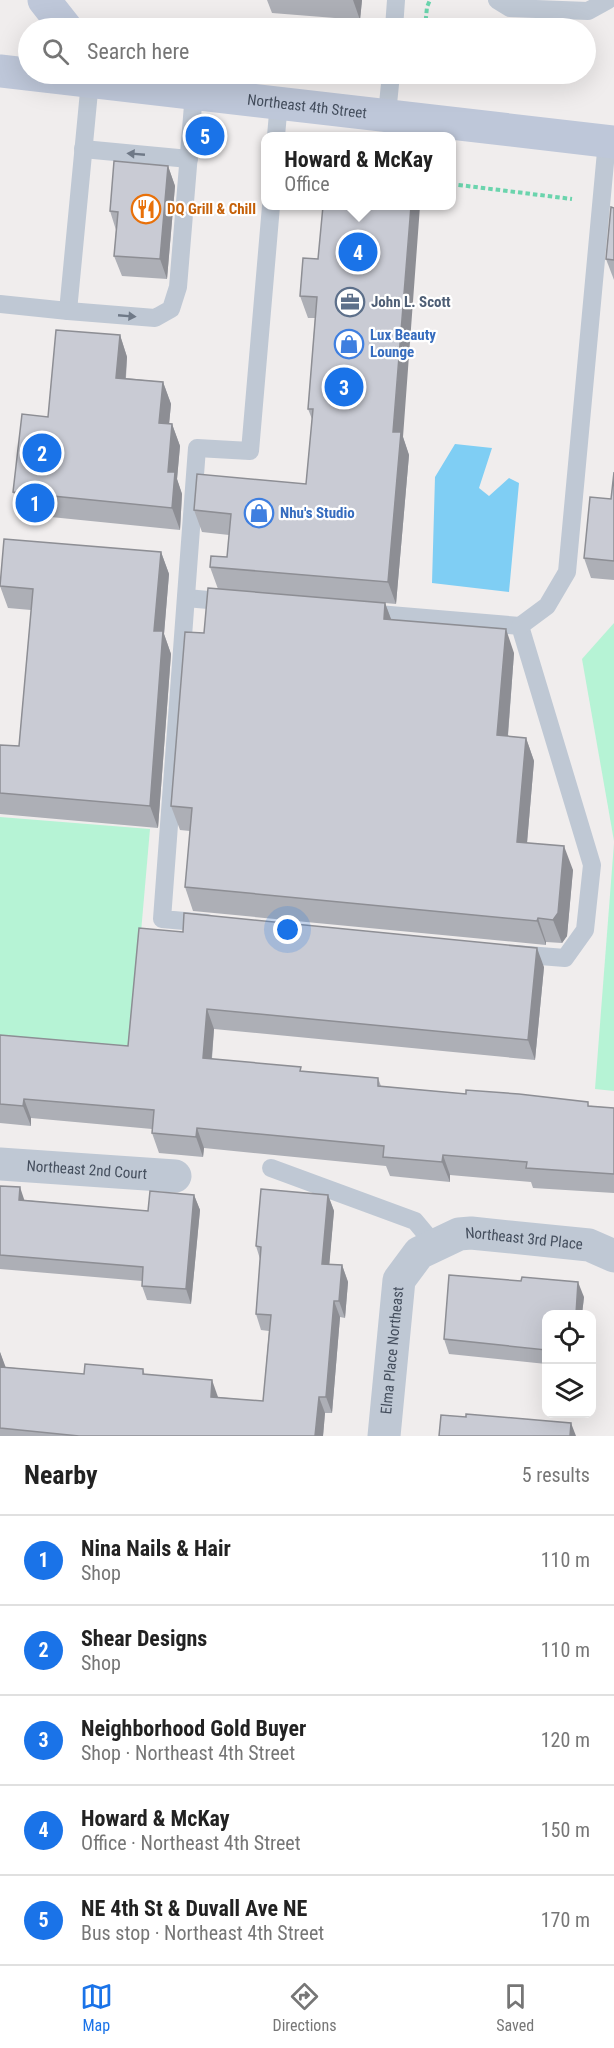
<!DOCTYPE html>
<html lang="en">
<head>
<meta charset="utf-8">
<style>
  :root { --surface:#fff; --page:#f2f2f2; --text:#222; --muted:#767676; --line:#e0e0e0; --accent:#1a73e8 }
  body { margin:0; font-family:"Roboto Condensed",sans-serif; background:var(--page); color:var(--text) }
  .controls { position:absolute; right:18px; bottom:18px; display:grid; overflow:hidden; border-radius:12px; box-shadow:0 6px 24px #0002 }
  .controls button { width:54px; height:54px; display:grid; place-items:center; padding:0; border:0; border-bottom:2px solid var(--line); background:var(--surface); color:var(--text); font:30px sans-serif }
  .you { position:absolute; left:288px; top:930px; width:21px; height:21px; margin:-15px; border:4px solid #fff; border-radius:50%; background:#1a73e8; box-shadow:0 0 0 9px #1a73e833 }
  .badge { display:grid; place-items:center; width:39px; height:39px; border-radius:50%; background:var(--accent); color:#fff; font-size:20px; font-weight:700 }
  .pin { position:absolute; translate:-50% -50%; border:3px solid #fff; box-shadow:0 2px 6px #0006 }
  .popup { position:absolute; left:261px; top:132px; width:195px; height:78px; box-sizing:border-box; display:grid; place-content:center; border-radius:12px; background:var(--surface); filter:drop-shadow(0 2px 4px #0005); font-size:20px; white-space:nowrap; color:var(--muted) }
  .popup b { font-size:22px; color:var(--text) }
  .popup::after { content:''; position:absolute; left:50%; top:100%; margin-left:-12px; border:12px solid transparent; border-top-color:var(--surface) }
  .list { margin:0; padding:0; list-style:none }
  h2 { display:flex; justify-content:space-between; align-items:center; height:78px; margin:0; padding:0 24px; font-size:26px }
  h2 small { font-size:20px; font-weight:400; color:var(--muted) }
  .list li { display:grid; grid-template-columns:39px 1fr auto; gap:18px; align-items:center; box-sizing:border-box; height:90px; padding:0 24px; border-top:2px solid var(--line) }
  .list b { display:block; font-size:22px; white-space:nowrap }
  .list p { margin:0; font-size:20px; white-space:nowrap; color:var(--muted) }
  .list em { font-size:20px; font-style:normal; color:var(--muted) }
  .icon { flex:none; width:33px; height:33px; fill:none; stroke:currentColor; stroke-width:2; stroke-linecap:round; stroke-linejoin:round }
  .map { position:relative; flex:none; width:614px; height:1436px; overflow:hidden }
  .search { position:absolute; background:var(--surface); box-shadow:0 6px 24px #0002; left:18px; right:18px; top:18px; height:66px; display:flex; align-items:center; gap:15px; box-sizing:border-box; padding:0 21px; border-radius:33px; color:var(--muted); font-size:22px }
  .sheet { height:528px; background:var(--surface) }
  nav { display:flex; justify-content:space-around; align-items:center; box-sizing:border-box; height:84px; border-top:2px solid var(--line); background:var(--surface); font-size:16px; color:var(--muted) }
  nav a { display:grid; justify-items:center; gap:3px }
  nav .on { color:var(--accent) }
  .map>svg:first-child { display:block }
  .green { fill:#b6f3d5 }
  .water { fill:#7fcef4 }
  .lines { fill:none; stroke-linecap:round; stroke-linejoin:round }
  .path { stroke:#6bd4ad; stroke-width:4; stroke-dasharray:4.5 3; stroke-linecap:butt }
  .service { stroke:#bfc8d4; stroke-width:18 }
  .minor { stroke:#bfc8d4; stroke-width:33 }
  .secondary { stroke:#bec7d9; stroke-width:33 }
  .wall { fill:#adafb6 }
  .shaded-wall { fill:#8d8e94 }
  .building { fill:#c9cbd4; stroke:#8d8e94; stroke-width:1.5 }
  .oneway { fill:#6f7987 }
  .labels { text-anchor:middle; stroke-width:4.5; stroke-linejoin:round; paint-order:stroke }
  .street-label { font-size:15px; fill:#444e5d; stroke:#fff }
  .food-label { font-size:15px; font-weight:bold; fill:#c56008; stroke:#fff; text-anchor:start }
  .service-label { font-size:15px; font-weight:bold; fill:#4e5e75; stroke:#fff; text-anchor:start }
  .shop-label { font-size:15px; font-weight:bold; fill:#366cbe; stroke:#fff; text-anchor:start }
</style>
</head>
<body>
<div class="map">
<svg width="614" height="1436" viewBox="0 0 614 1436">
  <rect width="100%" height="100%" fill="#f0eded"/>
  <g class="green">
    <path d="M614,623V841L582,659Z"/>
    <path d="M0,817L150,829L131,1047L0,1036Z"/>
    <path d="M614,843V1091L595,1089Z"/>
  </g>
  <path class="water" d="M455,444L492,448L479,488L489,496L509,478L519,483L509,592L432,583L435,477Z"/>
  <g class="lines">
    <g class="path">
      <path d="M425,28L427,7L430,0"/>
      <path d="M451,184L572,199"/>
    </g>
    <g class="service">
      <path d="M497,0L510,8L588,11L608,0"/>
      <path d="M394,28L396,0"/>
      <path d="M387,114L391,74"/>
      <path d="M276,136L279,102"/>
      <path d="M83,149L189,159"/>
      <path d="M0,304L68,311L90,81"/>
      <path d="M68,311L155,318L171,309L178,287L194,93"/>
      <path d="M186,598L231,602"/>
      <path d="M366,613L520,626L592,865L585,930L565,958L515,954"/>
      <path d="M520,626L547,606L567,572L607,141"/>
      <path d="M207,923L162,919L197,448L250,451L271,206"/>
      <path d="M271,1168L415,1221L435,1245"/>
    </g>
    <g class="minor">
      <path id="s1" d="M0,1164L175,1176"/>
      <path id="s2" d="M384,1436L399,1280L419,1253L459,1234L471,1233L589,1245L614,1256"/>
    </g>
    <g class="secondary">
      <path d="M44,0L66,28"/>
      <path id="s3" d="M0,71L614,142"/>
    </g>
  </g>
  <g class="wall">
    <path d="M267,0H362L360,20L272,13Z"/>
    <path d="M168,166L175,186L167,279L122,276L114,256L116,230L110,211Z"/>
    <path d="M614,208V280L606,259Z"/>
    <path d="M303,258L403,437L409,455L396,604L385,603L391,619L514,653L508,736L526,738L534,761L527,843L573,870L567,936L562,943L546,942V945L193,911L185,887L190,831L180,830L171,806L204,633L218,589L210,567L227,557L229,535L202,532L194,510L306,484L312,419L308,409L315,318H308L300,296Z"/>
    <path d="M120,335L127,357L126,378L163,382L171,404L169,424H172L180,446L177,479L182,494L180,530L21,514L13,492Z"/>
    <path d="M614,472V580L591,578L584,558L611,499Z"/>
    <path d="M161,552L169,574L164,634L171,654L158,828L0,814V745L19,746L31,610L8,608L0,586Z"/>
    <path d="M139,928L544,967L535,1060L214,1029L212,1059L302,1072L378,1078L381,1086L614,1108V1193L533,1188L531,1182L450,1175V1182L390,1176L386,1166L204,1148L203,1157L159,1153L152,1133V1129L31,1118V1126L0,1123V1035L128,1046Z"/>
    <path d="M0,1186L24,1200L148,1211L194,1195L200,1210L191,1304L147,1300L142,1286V1281L0,1269Z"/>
    <path d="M328,1195L334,1211L329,1264L342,1265L348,1282L345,1318L340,1317L332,1413H325L323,1436H0V1352L5,1367L84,1374L143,1369L145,1375L218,1397L263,1401L269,1331L261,1330L256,1314L260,1259L256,1246Z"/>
    <path d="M584,1297L582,1314H546V1364L449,1354L444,1339Z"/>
  </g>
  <g class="shaded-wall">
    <path d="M353,0H362L360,20Z"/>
    <path d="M168,166L175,186L167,279L160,259Z"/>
    <path d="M411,206H420L403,437L409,455L396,604L388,582L393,432Z"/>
    <path d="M120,335L127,357L124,399L116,378Z"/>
    <path d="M163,382L171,404L167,445L159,423Z"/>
    <path d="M172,424L180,446L177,479L182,494L180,530L172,508L168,472Z"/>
    <path d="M161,552L169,574L164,634L171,654L158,828L150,806L154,631Z"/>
    <path d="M385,603L394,627L384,619Z"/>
    <path d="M506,629L514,653L506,759L497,735Z"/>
    <path d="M526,738L534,761L525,866L517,842Z"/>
    <path d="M564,846L573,870L567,936L562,943L553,920Z"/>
    <path d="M538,918L546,942V945L537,921Z"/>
    <path d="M537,948L544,967L535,1060L528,1040Z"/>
    <path d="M207,1009L214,1029L210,1078L203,1058Z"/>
    <path d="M24,1099L31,1118V1126L23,1106Z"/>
    <path d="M197,1128L204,1148L203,1157L196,1137Z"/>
    <path d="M443,1155L450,1175V1182L442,1162Z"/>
    <path d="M20,1187L25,1202L19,1200Z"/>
    <path d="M194,1195L200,1210L191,1304L186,1289Z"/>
    <path d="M328,1195L334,1211L328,1280L322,1264Z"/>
    <path d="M342,1265L348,1282L345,1318L339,1301Z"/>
    <path d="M578,1282L584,1297L582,1314H576Z"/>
    <path d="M334,1301L340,1317L332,1413L326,1397Z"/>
    <path d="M0,1352L6,1368L0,1371Z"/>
    <path d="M212,1380L218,1397L217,1413L211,1397Z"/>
    <path d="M319,1397L325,1413L323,1436H315Z"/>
    <path d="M571,1423L576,1436H570Z"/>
  </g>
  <g class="building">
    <path d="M114,161L168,166L160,259L114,256L118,212L110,211Z"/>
    <path d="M323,206H411L393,432H401L388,582L210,567L211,556L227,557L231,514L194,510L197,474L306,484L313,409H308L317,297L300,296L303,258L318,259Z"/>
    <path d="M611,207L614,208V260L606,259Z"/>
    <path d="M56,330L120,335L116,378L163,382L159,423L172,424L168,472H175L172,508L13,492L22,414L48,417Z"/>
    <path d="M614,472V561L584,558L590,497L611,499Z"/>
    <path d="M4,539L161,552L154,631H163L150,806L0,793V745L19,746L33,589L0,586Z"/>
    <path d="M208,588L385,603L384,619L506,629L497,735L526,738L517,842L564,846L558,913L553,920L538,918L537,921L185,887L192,808L171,806L185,632L204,633Z"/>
    <path d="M184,913L537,948L528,1040L207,1009L203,1058L301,1067L300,1071L378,1078V1086L466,1094V1090L519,1094L588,1102V1106L614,1108V1174L526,1168L527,1162L443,1155L442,1162L383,1157L384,1146L197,1128L196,1137L152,1133L154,1110L24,1099L23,1106L0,1104V1035L128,1046L139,928L183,932Z"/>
    <path d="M0,1186L20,1187L19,1200L148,1211L150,1191L194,1195L186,1289L142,1286L143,1267L0,1255Z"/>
    <path d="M261,1189L328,1195L322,1264L342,1265L339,1301H334L326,1397H319L315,1436H79L0,1428V1367L84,1374L85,1364L143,1369V1374L212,1380L211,1397L263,1401L271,1315L256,1314L261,1247L256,1246Z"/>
    <path d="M449,1275L521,1281L522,1277L578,1282L576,1314H546V1350L444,1339Z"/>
    <path d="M466,1414L571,1423L570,1436H439L441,1415L466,1417Z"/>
  </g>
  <defs><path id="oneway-solid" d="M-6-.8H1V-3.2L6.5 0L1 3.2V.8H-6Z" transform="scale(1.5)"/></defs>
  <g class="oneway">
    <use href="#oneway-solid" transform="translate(136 154) rotate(-175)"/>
    <use href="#oneway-solid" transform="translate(127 316) rotate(5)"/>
  </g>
  <defs>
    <g id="restaurant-ring" transform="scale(1.5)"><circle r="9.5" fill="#fff" stroke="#e8710a" stroke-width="1.5"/><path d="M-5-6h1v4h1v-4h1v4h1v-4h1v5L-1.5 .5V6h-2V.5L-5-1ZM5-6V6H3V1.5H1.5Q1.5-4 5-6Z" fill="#e8710a"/></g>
    <g id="office-ring" transform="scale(1.5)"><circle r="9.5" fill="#fff" stroke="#5c6f8a" stroke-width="1.5"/><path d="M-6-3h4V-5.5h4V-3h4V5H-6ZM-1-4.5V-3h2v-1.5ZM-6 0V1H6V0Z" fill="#5c6f8a"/></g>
    <g id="shop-ring" transform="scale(1.5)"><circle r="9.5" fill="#fff" stroke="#3f7fe0" stroke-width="1.5"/><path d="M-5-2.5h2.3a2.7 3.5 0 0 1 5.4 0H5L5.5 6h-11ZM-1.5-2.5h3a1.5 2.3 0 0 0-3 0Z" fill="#3f7fe0"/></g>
  </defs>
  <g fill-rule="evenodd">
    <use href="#restaurant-ring" x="146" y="209"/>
    <use href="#office-ring" x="350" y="302"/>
    <use href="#shop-ring" x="349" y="344"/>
    <use href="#shop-ring" x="259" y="513"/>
  </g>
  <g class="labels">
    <g class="street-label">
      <text dy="5" stroke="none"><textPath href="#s3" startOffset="309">Northeast 4th Street</textPath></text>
      <text dy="5" stroke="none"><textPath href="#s1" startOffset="87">Northeast 2nd Court</textPath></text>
      <text dy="5" stroke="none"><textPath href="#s2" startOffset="300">Northeast 3rd Place</textPath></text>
      <text dy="5" stroke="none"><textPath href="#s2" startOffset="86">Elma Place Northeast</textPath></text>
    </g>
    <g class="food-label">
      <text x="167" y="214">DQ Grill &amp; Chill</text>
    </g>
    <g class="service-label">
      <text x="371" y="307">John L. Scott</text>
    </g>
    <g class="shop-label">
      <text x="370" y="340">Lux Beauty<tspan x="370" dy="17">Lounge</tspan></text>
      <text x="280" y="518">Nhu's Studio</text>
    </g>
  </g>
</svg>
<div class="controls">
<button><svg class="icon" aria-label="locate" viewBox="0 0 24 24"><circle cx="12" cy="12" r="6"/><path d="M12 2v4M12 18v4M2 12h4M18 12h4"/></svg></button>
<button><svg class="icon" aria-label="layers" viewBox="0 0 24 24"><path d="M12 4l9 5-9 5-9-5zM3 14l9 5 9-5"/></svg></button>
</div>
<div class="you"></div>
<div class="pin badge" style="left:35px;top:503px">1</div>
<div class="pin badge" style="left:42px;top:453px">2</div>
<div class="pin badge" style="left:344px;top:387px">3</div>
<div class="pin badge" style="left:358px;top:252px">4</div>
<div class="popup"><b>Howard &amp; McKay</b>Office</div>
<div class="pin badge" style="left:205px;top:136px">5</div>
<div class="search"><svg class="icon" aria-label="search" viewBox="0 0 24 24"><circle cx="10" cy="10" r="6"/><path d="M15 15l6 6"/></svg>Search here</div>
</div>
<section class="sheet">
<h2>Nearby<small>5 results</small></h2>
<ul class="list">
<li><span class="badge">1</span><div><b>Nina Nails &amp; Hair</b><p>Shop</p></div><em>110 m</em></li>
<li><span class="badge">2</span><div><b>Shear Designs</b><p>Shop</p></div><em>110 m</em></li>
<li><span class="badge">3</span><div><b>Neighborhood Gold Buyer</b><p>Shop · Northeast 4th Street</p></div><em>120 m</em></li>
<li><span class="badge">4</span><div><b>Howard &amp; McKay</b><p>Office · Northeast 4th Street</p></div><em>150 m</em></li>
<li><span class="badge">5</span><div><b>NE 4th St &amp; Duvall Ave NE</b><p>Bus stop · Northeast 4th Street</p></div><em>170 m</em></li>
</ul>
</section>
<nav>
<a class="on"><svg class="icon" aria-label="map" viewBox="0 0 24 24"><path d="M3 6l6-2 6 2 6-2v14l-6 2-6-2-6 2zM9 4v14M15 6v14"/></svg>Map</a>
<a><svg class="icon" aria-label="directions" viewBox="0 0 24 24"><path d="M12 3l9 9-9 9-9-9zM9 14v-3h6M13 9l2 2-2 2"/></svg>Directions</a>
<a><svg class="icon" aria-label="saved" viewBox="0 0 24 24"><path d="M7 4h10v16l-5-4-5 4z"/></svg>Saved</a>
</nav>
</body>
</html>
